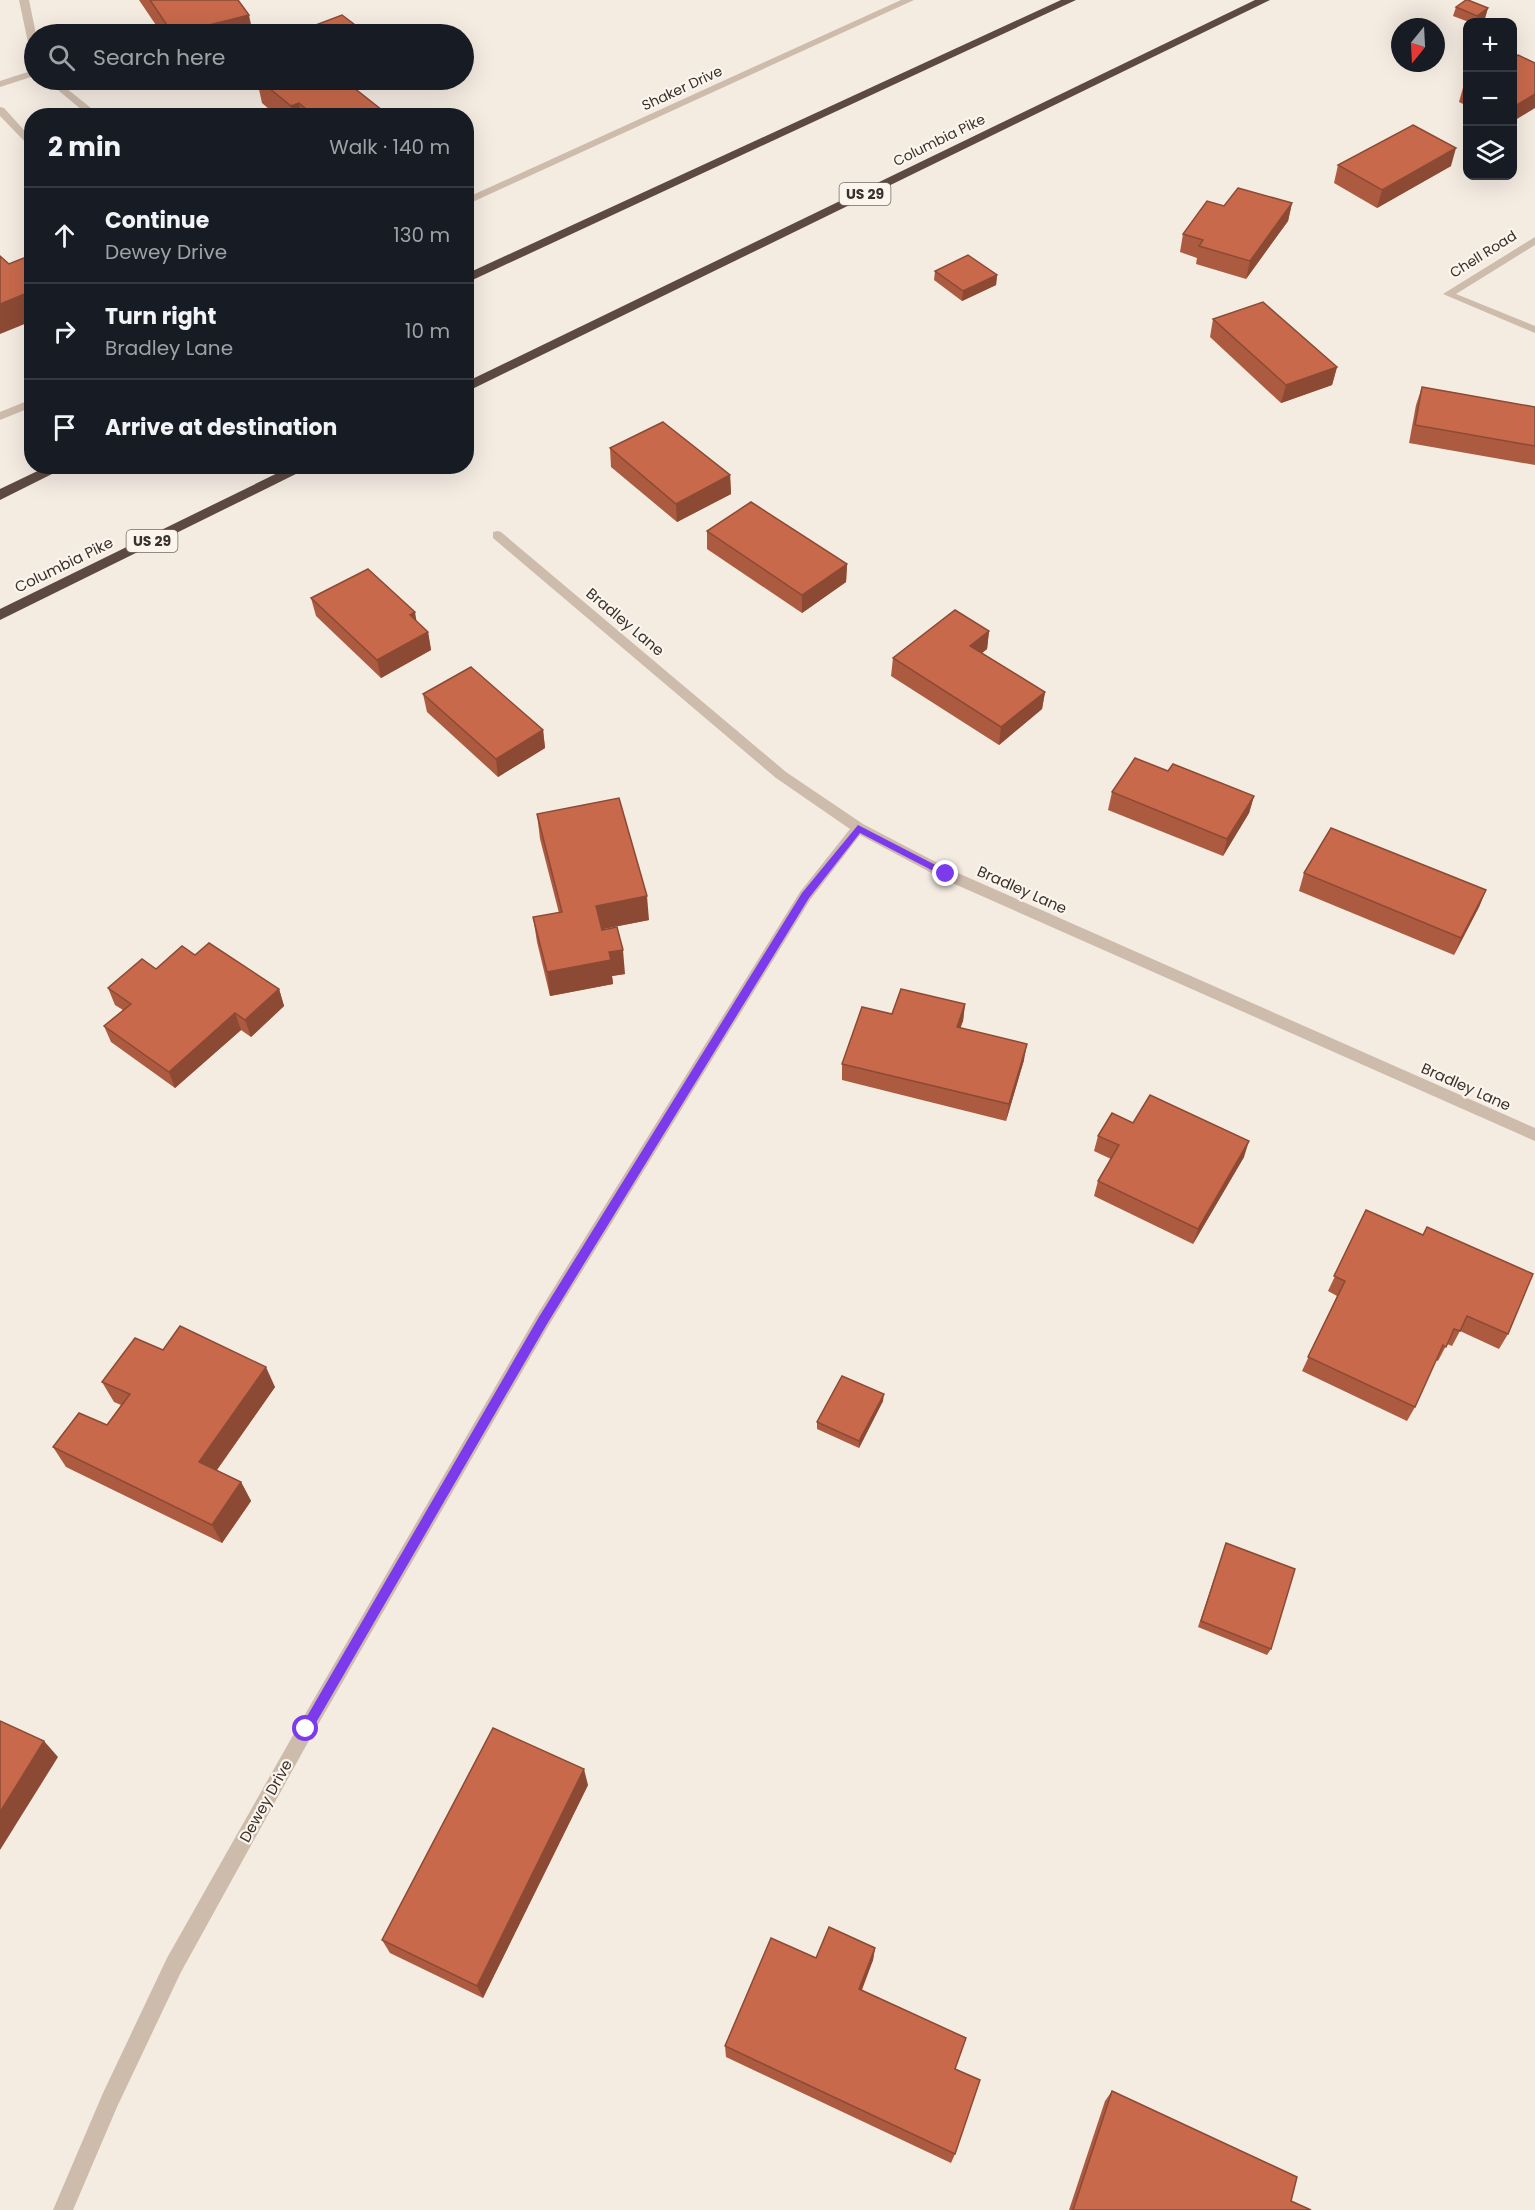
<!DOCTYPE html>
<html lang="en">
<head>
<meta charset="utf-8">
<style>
  :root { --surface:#171b24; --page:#20242c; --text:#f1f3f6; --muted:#9ea1a6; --line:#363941 }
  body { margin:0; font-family:Poppins,sans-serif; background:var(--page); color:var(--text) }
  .controls { position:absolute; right:18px; top:18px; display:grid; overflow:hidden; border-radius:12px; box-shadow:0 6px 24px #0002 }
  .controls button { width:54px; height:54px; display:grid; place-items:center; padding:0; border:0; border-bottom:2px solid var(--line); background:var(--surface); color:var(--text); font:30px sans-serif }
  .compass { position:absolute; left:1391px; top:18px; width:54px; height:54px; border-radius:50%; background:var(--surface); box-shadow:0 6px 24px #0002; rotate:198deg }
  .stop { position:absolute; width:18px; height:18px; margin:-14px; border:4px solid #7c3aed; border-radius:50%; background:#fff }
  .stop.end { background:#7c3aed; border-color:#fff; box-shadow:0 2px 6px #0008 }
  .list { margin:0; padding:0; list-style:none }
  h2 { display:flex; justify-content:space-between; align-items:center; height:78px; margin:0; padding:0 24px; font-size:26px }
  h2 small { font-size:20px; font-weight:400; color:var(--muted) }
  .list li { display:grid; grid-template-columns:39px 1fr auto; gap:18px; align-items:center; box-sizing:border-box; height:96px; padding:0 24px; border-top:2px solid var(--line) }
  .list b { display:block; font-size:22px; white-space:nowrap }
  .list p { margin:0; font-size:20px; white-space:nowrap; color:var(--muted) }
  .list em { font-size:20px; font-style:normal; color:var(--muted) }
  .icon { flex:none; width:33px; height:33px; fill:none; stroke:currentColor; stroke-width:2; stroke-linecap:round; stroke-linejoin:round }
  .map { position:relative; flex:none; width:1535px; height:2210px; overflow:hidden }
  .search { position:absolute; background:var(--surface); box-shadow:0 6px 24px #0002; left:24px; top:24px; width:450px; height:66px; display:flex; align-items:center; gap:15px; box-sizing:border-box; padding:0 21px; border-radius:33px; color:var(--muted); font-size:22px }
  .panel { position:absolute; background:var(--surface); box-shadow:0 6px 24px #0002; left:24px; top:108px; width:450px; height:366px; border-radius:24px }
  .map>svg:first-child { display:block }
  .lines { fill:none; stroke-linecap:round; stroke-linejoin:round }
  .minor { fill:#cdbbac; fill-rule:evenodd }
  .highway { fill:#5c4a42; fill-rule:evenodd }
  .wall { fill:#ac5a40 }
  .shaded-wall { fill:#8c4a34 }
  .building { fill:#c8694b; stroke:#8c4a34; stroke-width:1.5 }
  .route { fill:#7c3aed }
  .labels { text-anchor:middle; stroke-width:4.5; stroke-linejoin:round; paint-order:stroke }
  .far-street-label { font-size:14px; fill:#3b302b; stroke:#fbf5ee }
  .shield { fill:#fbf5ee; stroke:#756b66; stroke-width:1.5 }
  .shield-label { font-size:14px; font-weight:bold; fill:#3b302b }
  .street-label { font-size:15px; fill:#3b302b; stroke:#fbf5ee }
</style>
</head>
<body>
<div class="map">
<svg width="1535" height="2210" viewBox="0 0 1535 2210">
  <rect width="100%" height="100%" fill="#f4ebe1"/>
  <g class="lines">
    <g class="minor">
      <path d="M19,0H29L36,34L34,50L29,47Z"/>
      <path d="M901,0H914L466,205V198Z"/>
      <path d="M34,70V76L0,87V81Z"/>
      <path d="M46,80H56L101,116H89Z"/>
      <path d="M0,107L4,108L32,139V149L0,116Z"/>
      <path d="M1535,237V245L1456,294L1535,326V333L1443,294Z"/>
      <path d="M32,399V407L0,420V412Z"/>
      <path d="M497,531L501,532L786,772L863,824L951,870L1535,1128V1141L941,878L860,835L810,900L549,1325L312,1735L181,1972L117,2107L73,2210H53L103,2093L167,1958L300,1723L537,1315L800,892L850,829L776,778L493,538V532Z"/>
    </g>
    <g class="highway">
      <path d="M1061,0H1076L466,283V274Z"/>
      <path d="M1255,0H1270L466,392V382Z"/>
      <path d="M48,466H68L0,500V489Z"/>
      <path d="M292,466H312L0,620V609Z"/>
    </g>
  </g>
  <g class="wall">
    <path d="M139,0H238L253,34H162Z"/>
    <path d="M1456,7L1488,8L1485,18L1478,22H1469L1453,16Z"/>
    <path d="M257,80H344L388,116H277L262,103Z"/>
    <path d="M1467,82V106L1459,102L1464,84Z"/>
    <path d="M1338,165L1451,166L1377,208L1334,183Z"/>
    <path d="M1292,203L1288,221L1246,279L1196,264L1197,258L1180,252L1183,234L1224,206Z"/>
    <path d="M935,271L997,275L996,285L962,301L934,280Z"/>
    <path d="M1213,319L1337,367L1332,385L1281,403L1210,337Z"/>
    <path d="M1422,387L1535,407V465L1409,443L1416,405Z"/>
    <path d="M610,448L730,475L731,494L677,522L611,467Z"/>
    <path d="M707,531L847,564L846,582L802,613L707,549Z"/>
    <path d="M311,598L417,622L428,632L431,650L381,678L316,616Z"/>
    <path d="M989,631L987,649L982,653L1045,692L1042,709L999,745L891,676L893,658Z"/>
    <path d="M423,694L543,730L545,748L498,777L427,712Z"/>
    <path d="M1168,771L1254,796L1249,813L1223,856L1108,810L1112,792Z"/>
    <path d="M537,814L649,920L602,929L625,974L612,976L613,984L550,996L537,942L533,917L559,913L540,839Z"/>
    <path d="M1304,873L1486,890L1479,907L1454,955L1299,891Z"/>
    <path d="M195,955L279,989L284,1006L251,1037L241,1030L175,1088L111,1042L104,1026L123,1010L115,1005L108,988L156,969Z"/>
    <path d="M965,1004L963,1021L960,1027L1024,1060L1006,1121L842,1080V1064L892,1014Z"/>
    <path d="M1133,1123L1244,1157L1193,1244L1094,1196L1098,1181L1111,1159L1094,1151L1098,1136Z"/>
    <path d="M1366,1210L1508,1334L1499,1349L1460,1331L1452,1346L1447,1344L1438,1361L1436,1360L1415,1407L1407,1421L1302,1371L1337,1296L1328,1291Z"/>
    <path d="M163,1350L275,1387L217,1470L241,1482L251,1501L222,1543L66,1467L53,1447L107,1425L121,1405L114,1402L102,1382Z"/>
    <path d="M883,1401L859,1448L817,1429V1422Z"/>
    <path d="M1226,1543L1271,1649L1267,1655L1198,1627Z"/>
    <path d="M588,1785L483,1998L390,1953L382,1940Z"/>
    <path d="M875,1948L873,1960L862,1990L955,2069V2154L951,2163L726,2057L725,2046L816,1958Z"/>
    <path d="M1112,2091L1291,2201L1311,2210H1069L1105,2101Z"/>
  </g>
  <g class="shaded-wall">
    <path d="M1488,8L1485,18L1478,22H1475L1477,16Z"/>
    <path d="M249,15L253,34H174Z"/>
    <path d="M1535,94V108L1512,122V108Z"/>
    <path d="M299,103L302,116H293L291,106Z"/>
    <path d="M324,109L325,116H313L312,114Z"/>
    <path d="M1456,148L1451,166L1377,208L1382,190Z"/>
    <path d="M1292,203L1288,221L1246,279L1250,261Z"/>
    <path d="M997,275L996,285L962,301L963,291Z"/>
    <path d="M32,291V321L0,334V304Z"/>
    <path d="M1337,367L1332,385L1281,403L1286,385Z"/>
    <path d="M730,475L731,494L677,522L676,504Z"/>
    <path d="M847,564L846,582L802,613V595Z"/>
    <path d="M415,612L418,630L410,615Z"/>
    <path d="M989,631L987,649L968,664L970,646Z"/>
    <path d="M428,632L431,650L381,678L377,660Z"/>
    <path d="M1045,692L1042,709L999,745L1001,727Z"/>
    <path d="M543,730L545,748L498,777L496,759Z"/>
    <path d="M1254,796L1249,813L1223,856L1227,839Z"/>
    <path d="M1486,890L1479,907L1454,955L1461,938Z"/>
    <path d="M647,896L649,920L599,930L596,906Z"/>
    <path d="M623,950L625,974L612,976L613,984L550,996L547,972L609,952Z"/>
    <path d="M279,989L284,1006L251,1037L245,1020Z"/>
    <path d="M965,1004L963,1021L955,1043L957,1027Z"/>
    <path d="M235,1013L241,1030L175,1088L169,1072Z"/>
    <path d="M1027,1044L1024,1060L1006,1121L1009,1104Z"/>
    <path d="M1249,1141L1244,1157L1193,1244L1198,1229Z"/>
    <path d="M266,1367L275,1387L209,1481L199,1462Z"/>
    <path d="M884,1394L883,1401L859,1448V1441Z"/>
    <path d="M241,1482L251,1501L222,1543L212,1525Z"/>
    <path d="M44,1741L58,1757L0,1850V1812Z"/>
    <path d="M584,1769L588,1785L483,1998L477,1986Z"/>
    <path d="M875,1948L873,1960L857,2001L859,1989Z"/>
  </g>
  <g class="building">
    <path d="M150,0H238L249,15L173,34Z"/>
    <path d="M1466,0H1468L1488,8L1477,16L1456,7Z"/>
    <path d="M342,15L367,34H301L297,32Z"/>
    <path d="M1518,55L1535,63V94L1512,108V58Z"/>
    <path d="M259,80H344L387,114L385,116H331L324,109L312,114L299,103L291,106Z"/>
    <path d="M1413,125L1456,148L1382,190L1338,165Z"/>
    <path d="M1238,188L1292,203L1250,261L1199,246L1203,240L1183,234L1207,201L1224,206Z"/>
    <path d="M968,255L997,275L963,291L935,271Z"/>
    <path d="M0,256L9,264L26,257L32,262V291L0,304Z"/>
    <path d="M1263,302L1337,367L1286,385L1213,319Z"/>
    <path d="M1422,387L1535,407V446L1415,425Z"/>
    <path d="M663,422L730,475L676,504L610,448Z"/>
    <path d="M751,502L847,564L802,595L707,531Z"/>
    <path d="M368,569L415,612L410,615L428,632L377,660L311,598Z"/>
    <path d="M955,610L989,631L970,646L1045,692L1001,727L893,658Z"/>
    <path d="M471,667L543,730L496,759L423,694Z"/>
    <path d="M1135,758L1168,771L1173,764L1254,796L1227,839L1112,792Z"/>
    <path d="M619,798L647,896L596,906L602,930L617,927L623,950L609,952L611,960L547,972L533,917L562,912L537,814Z"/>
    <path d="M1331,828L1486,890L1461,938L1304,873Z"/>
    <path d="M209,943L279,989L245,1020L235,1013L169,1072L104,1026L131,1004L108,988L142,959L156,969L182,946L195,955Z"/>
    <path d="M901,989L965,1004L957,1027L1027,1044L1009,1104L842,1064L862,1007L892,1014Z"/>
    <path d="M1150,1095L1249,1141L1198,1229L1098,1181L1119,1145L1098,1136L1112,1113L1133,1123Z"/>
    <path d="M1366,1210L1423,1235L1427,1227L1533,1274L1508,1334L1467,1316L1460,1331L1454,1329L1446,1347L1443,1345L1415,1407L1308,1357L1345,1281L1334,1276Z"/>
    <path d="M180,1326L266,1367L199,1462L241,1482L212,1525L53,1447L79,1413L107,1425L130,1394L102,1382L135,1338L163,1350Z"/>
    <path d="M842,1376L884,1394L859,1441L817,1422Z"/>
    <path d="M1226,1543L1295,1569L1271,1649L1201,1621Z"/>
    <path d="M0,1721L44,1741L0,1812Z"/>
    <path d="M493,1728L584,1769L477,1986L382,1940Z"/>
    <path d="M829,1927L875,1948L859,1989L966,2038L955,2069L980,2080L955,2154L725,2046L771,1938L816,1958Z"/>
    <path d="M1112,2091L1297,2177L1291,2201L1311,2210H1073Z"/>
  </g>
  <path class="route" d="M858,825L949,872V876H943L860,833L809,898L547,1324L310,1733H302V1725L539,1317L802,893Z"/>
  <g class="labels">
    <g class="far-street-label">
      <text transform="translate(682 88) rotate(-25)" y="5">Shaker Drive</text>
      <text transform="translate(939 140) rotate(-26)" y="5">Columbia Pike</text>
      <text transform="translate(1483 254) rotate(-32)" y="5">Chell Road</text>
    </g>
    <g class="shield">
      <rect x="839.5" y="183" width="51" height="22" rx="4.5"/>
      <rect x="126.5" y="530" width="51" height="22" rx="4.5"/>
    </g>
    <g class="shield-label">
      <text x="865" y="199">US 29</text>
      <text x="152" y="546">US 29</text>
    </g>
    <g class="street-label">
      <text transform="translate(64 565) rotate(-26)" y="5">Columbia Pike</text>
      <text transform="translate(625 622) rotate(40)" y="5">Bradley Lane</text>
      <text transform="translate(1022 890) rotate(24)" y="5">Bradley Lane</text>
      <text transform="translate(1466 1087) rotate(24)" y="5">Bradley Lane</text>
      <text transform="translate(266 1801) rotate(-61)" y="5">Dewey Drive</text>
    </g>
  </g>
</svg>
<div class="controls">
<button>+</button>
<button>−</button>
<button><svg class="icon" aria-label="layers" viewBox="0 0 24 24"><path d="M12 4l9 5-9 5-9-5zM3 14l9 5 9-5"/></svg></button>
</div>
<svg class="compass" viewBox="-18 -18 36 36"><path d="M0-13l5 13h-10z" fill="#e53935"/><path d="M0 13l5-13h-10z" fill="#9ea1a6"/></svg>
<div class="stop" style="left:306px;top:1729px"></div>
<div class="stop end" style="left:946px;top:874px"></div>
<div class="search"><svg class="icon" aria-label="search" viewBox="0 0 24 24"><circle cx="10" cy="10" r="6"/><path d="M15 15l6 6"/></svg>Search here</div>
<section class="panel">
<h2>2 min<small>Walk · 140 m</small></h2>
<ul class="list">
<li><svg class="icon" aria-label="ahead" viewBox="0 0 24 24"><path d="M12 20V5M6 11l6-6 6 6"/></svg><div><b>Continue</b><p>Dewey Drive</p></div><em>130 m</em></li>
<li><svg class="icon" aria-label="right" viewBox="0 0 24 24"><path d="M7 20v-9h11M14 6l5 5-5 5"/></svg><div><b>Turn right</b><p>Bradley Lane</p></div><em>10 m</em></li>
<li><svg class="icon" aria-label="arrive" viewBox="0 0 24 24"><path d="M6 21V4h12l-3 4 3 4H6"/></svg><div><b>Arrive at destination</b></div></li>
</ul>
</section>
</div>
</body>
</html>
